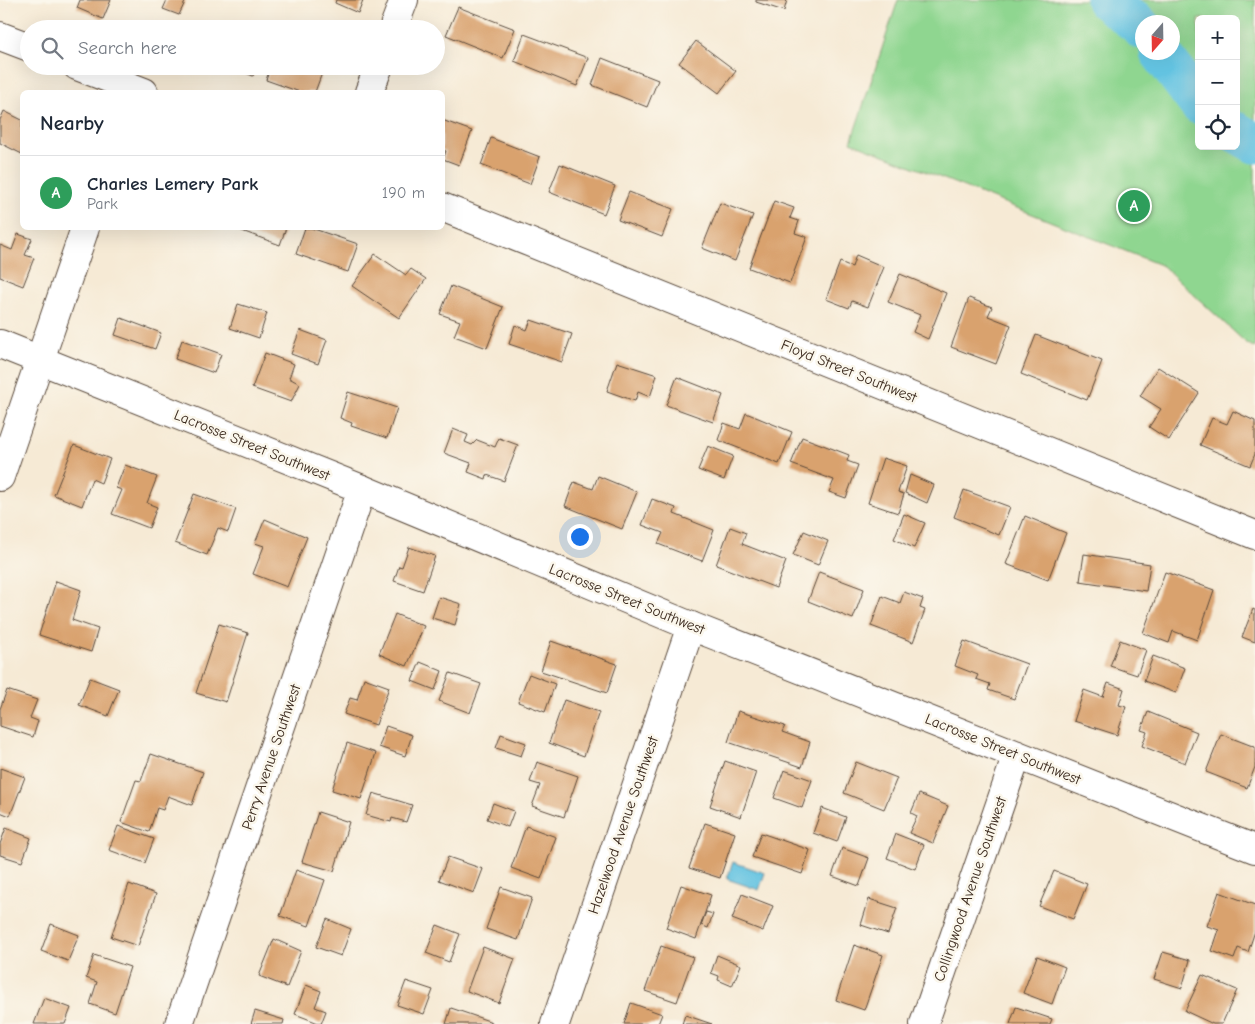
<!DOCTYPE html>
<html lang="en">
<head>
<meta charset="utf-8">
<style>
  :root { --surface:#fff; --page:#f2f2f3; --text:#1f2937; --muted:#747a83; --line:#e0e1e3; --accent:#b45309 }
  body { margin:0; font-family:"Comic Neue",sans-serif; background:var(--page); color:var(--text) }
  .controls { position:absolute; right:15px; top:15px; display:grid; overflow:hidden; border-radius:8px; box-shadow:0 5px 20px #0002 }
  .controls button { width:45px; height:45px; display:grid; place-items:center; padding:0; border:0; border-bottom:1px solid var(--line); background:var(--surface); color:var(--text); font:25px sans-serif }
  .compass { position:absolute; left:1135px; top:15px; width:45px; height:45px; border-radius:50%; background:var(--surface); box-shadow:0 5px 20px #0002; rotate:200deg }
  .you { position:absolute; left:579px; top:536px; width:18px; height:18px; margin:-12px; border:4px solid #fff; border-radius:50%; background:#1a73e8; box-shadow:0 0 0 8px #1a73e833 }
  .badge { display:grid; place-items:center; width:32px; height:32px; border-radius:50%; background:var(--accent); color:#fff; font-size:16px; font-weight:700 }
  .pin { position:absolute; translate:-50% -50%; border:2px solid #fff; box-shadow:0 1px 5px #0006 }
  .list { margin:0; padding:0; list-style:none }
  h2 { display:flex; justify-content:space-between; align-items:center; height:65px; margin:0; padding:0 20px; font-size:21px }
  h2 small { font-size:16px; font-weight:400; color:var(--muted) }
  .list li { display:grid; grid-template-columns:32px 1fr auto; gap:15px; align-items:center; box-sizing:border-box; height:75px; padding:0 20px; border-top:1px solid var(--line) }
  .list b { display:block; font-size:19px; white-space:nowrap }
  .list p { margin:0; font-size:16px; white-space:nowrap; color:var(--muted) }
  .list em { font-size:16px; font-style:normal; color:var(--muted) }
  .icon { flex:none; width:28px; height:28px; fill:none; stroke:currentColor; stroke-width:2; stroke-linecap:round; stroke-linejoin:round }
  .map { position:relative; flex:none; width:1255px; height:1024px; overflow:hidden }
  .search { position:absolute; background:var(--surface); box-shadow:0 5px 20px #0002; left:20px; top:20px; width:425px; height:55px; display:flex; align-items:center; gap:12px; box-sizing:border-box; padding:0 18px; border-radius:28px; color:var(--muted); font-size:19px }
  .panel { position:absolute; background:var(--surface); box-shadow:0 5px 20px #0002; left:20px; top:90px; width:425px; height:140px; border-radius:8px }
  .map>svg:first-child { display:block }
  .green { fill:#8fd690; stroke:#658057; fill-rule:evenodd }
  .water { fill:#63c3e1; stroke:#4f7680 }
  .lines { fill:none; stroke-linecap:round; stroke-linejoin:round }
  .river { stroke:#63c3e1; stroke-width:41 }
  .building { fill:#d9a26e }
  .minor-casing { stroke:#574739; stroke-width:30 }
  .minor { stroke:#fff; stroke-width:28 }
  .labels { text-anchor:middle; stroke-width:5; stroke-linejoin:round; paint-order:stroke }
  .street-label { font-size:15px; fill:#3b2a1e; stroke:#fbf7ec }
</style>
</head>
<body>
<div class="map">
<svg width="1255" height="1024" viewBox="0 0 1255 1024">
  <rect width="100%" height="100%" fill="#fbf7ec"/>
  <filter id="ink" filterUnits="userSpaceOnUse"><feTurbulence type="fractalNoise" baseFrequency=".02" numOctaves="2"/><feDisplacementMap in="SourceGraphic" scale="10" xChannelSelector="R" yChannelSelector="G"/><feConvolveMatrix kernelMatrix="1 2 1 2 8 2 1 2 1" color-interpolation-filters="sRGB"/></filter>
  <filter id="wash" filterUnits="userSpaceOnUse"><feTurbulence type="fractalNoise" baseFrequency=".0096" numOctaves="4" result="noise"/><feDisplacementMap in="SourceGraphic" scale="20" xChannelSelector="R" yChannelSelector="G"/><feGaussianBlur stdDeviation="1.12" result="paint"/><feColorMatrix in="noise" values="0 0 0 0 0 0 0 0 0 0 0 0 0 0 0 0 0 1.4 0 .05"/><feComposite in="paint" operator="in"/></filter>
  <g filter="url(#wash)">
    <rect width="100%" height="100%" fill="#f6ead5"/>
    <path class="green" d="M898,0H1255V348L1245,342L1163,266L851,142ZM1199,19H1236V146H1199ZM1142,22H1172V52H1142Z"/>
    <path class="water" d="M733,862L765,873L759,890L727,879Z"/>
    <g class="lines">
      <g class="river">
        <path d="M1106,0L1138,24L1142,29"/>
        <path d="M1160,52L1199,104"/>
        <path d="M1236,132L1255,143"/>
      </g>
    </g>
    <g id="blocks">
      <g class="building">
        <path d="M80,0H111L103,19L77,8Z"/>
        <path d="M167,0H186L179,15L163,9Z"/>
        <path d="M336,0H363L358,13L335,3Z"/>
        <path d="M756,0H787L784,11L756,2Z"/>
        <path d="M458,7L515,29L503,58L446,35Z"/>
        <path d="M524,34L588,58L577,86L514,61Z"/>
        <path d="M696,41L736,71L719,93L679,63Z"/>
        <path d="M602,58L658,80L647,107L592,85Z"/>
        <path d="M228,66H257L253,76Z"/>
        <path d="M271,66H306L322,73L315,92H300L266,80Z"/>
        <path d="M4,111L22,120V154L0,143V120Z"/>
        <path d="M442,120L472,131L459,165L443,159L446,151L442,150Z"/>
        <path d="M491,138L540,157L530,184L481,165Z"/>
        <path d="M560,164L615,186L604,214L549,192Z"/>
        <path d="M629,192L673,209L662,237L618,220Z"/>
        <path d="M774,201L794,208L790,218L799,221L795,233L807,237L790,283L749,268Z"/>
        <path d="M720,203L753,215L735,261L702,248Z"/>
        <path d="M234,228H286L280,245Z"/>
        <path d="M305,228H311L358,244L348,272L296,254Z"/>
        <path d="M18,234L32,239L25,255L34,258L23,286L0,277V245L12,250Z"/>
        <path d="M375,254L406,275L411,269L426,279L399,318L352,286Z"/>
        <path d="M856,255L884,267L868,307L852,301L849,308L826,299L840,262L852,267Z"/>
        <path d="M900,274L946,293L928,339L913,332L920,315L888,302Z"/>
        <path d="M451,286L503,307L487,348L454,336L460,321L440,314Z"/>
        <path d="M969,298L992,307L988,316L1011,325L996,364L951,347Z"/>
        <path d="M238,304L267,313L259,338L230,328Z"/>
        <path d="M121,318L161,333L155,349L115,335Z"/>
        <path d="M531,320L572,334L562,362L509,344L515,325L527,330Z"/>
        <path d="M300,330L327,340L318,364L291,354Z"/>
        <path d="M1036,335L1102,361L1087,400L1021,374Z"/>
        <path d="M182,340L221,354L214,373L175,359Z"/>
        <path d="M265,353L294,364L289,378L300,384L291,402L252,388Z"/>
        <path d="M617,362L657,375L650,397L638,392L635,401L607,391Z"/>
        <path d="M1158,367L1199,393L1169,440L1149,427L1161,409L1140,396Z"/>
        <path d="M677,377L723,395L713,422L666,405Z"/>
        <path d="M348,392L397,408L387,438L351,426L352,423L340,418Z"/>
        <path d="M1233,411L1255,421V454L1250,466L1200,445L1212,418L1227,424Z"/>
        <path d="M746,413L792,432L779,464L718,440L724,423L740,429Z"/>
        <path d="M453,429L468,435L465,442L472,445L477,440L495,447L499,438L518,445L504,481L487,475L486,479L468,472L471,463L444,453Z"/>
        <path d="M802,437L849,455L847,461L858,465L846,498L829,492L834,480L791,464Z"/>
        <path d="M74,445L110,459L101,483L92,479L82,506L54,495Z"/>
        <path d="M708,446L733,456L724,480L698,470Z"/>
        <path d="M883,458L907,466L898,492L904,494L898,513L868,503Z"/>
        <path d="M125,465L157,477L147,503L157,507L149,528L112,514L122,490L116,488Z"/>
        <path d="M910,475L934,485L927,503L905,493Z"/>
        <path d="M598,476L637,492L622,529L565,506L574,482L593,489Z"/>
        <path d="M964,490L1010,507L999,535L954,517Z"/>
        <path d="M194,494L236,509L228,532L218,528L207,555L175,543Z"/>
        <path d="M652,499L676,508L674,514L714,530L702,561L658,544L663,533L642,525Z"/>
        <path d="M904,514L925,523L914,548L894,539Z"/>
        <path d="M1025,516L1066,533L1048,580L1006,564Z"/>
        <path d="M265,519L307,537L287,587L253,574L264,546L255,543Z"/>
        <path d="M730,527L746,533L742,544L786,561L776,588L716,565Z"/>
        <path d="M804,531L828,541L818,565L793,555Z"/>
        <path d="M409,547L435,556L423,591L394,581L399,566L402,567Z"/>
        <path d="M1084,554L1150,564L1146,591L1080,581Z"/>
        <path d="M819,572L864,589L853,619L808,601Z"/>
        <path d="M1165,572L1214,590L1197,640L1173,631L1169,643L1143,633Z"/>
        <path d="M56,581L81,590L72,620L98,629L91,652L39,635Z"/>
        <path d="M904,592L923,599L920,608L925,610L913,642L871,626L882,596L900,603Z"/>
        <path d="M439,597L461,604L455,625L432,618Z"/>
        <path d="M1253,609L1255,610V642L1242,637Z"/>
        <path d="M395,614L424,626L407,666L379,654Z"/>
        <path d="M219,624L248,633L226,702L196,693Z"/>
        <path d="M1120,640L1146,650L1137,675L1110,666Z"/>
        <path d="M551,641L617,664L607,693L541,671Z"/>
        <path d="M964,641L1027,664L1014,699L988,690L990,684L976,679L978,675L955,666Z"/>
        <path d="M1153,656L1185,668L1176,693L1144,681Z"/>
        <path d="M420,662L442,671L435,690L412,681Z"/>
        <path d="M450,673L481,684L470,713L439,701Z"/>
        <path d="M529,674L555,684L545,712L518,702Z"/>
        <path d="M90,678L119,689L108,716L79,705Z"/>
        <path d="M364,678L389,687L376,725L344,714L350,698L357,700Z"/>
        <path d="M1108,683L1124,689L1119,705L1126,707L1117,735L1074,721L1084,690L1103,697Z"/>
        <path d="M7,690L37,700L30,718L38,721L33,737L0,726V709Z"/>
        <path d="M564,700L599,712L584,756L549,743Z"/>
        <path d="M738,711L785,726L782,732L810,742L802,767L728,742Z"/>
        <path d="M1148,712L1197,732L1185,763L1142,746L1147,732L1141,730Z"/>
        <path d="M386,726L412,735L405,756L379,747Z"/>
        <path d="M501,734L526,743L521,756L496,748Z"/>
        <path d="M1221,734L1255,747V767L1247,788L1206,772Z"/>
        <path d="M347,743L376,753L361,799L332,790Z"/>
        <path d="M151,754L203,772L192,805L168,796L163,810L157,808L149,832L121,822L136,780L141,781Z"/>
        <path d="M725,761L756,772L741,817L710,806Z"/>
        <path d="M537,762L578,776L564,817L532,806L540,785L530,782Z"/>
        <path d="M856,762L897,778L884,809L844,793Z"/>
        <path d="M0,768L25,777L10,816L0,812Z"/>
        <path d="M784,770L812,780L802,808L774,798Z"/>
        <path d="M373,793L412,805L406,822L392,818L391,822L366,815Z"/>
        <path d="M919,794L948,806L933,843L909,833L917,816L911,813Z"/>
        <path d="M493,803L514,811L508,827L487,819Z"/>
        <path d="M822,808L846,817L837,842L813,833Z"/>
        <path d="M318,812L349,822L334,871L302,862Z"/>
        <path d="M705,823L735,833L720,878L689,868Z"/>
        <path d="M118,826L154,839L145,863L109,850Z"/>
        <path d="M526,826L556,837L541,879L511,868Z"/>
        <path d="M6,828L31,838L22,862L0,855V844Z"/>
        <path d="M761,833L810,850L802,874L752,857Z"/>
        <path d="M896,834L924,845L915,869L887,858Z"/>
        <path d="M842,848L869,858L859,886L832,876Z"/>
        <path d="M448,857L483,869L474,893L439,880Z"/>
        <path d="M296,870L325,880L309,926L280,916Z"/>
        <path d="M1054,871L1087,884L1073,919L1039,906Z"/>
        <path d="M129,884L156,894L138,946L111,937Z"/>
        <path d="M681,885L711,895L696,939L666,928Z"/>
        <path d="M501,887L532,898L518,940L486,929Z"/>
        <path d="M1219,892L1255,905V931L1248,952L1238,948L1234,959L1212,951L1219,930L1207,926Z"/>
        <path d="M742,894L773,906L763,931L732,919Z"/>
        <path d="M869,899L897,908L888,934L861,925Z"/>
        <path d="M706,912L713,914L708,928L701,925Z"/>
        <path d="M327,919L351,929L341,956L316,947Z"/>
        <path d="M51,924L79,935L68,961L41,951Z"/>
        <path d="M437,925L460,934L449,962L426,953Z"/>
        <path d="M274,939L301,951L287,987L259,976Z"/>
        <path d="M854,945L883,955L864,1010L836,1000Z"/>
        <path d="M661,946L693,957L677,1002L645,991Z"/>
        <path d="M483,947L515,959L499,1003L467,991Z"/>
        <path d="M1163,952L1190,960L1182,988L1154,979Z"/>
        <path d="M94,955L130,967L115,1013L90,1004L97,982L86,978Z"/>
        <path d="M717,955L741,965L732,986L718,980L719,976L711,973Z"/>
        <path d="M1037,956L1065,967L1052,1004L1023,993Z"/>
        <path d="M1202,975L1237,990L1222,1024H1213L1185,1011Z"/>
        <path d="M406,981L433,990L424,1014L397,1005Z"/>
        <path d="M306,985L321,991L315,1007L326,1011L321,1024L295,1014Z"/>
        <path d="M44,998L71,1008L65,1024H34Z"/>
        <path d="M631,1003L662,1014L658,1024H624Z"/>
        <path d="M1016,1007L1052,1019L1050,1024H1010Z"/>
        <path d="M451,1008L492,1022V1024H446Z"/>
        <path d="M255,1011L284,1020L283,1024H251Z"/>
        <path d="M685,1015L712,1024H682Z"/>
      </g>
    </g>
  </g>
  <g filter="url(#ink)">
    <use href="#blocks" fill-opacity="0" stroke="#574739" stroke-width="1"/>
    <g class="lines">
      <g class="minor-casing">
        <g id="minor">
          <path d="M393,29L404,0"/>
          <path d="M0,36L29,47"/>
          <path d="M77,66L144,92"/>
          <path d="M369,92L379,66"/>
          <path d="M442,207L1255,535"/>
          <path d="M0,344L362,489L691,626L1255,849"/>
          <path d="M0,477L85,228"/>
          <path d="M179,1024L362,489"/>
          <path d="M555,1024L691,626"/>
          <path d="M924,1024L1017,755"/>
        </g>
      </g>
      <use href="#minor" class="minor"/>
    </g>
  </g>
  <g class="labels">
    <g class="street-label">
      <text transform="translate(849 371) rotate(22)" y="5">Floyd Street Southwest</text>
      <text transform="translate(252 445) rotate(22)" y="5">Lacrosse Street Southwest</text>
      <text transform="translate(627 599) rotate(22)" y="5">Lacrosse Street Southwest</text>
      <text transform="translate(1003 749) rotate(22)" y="5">Lacrosse Street Southwest</text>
      <text transform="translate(271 757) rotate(-71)" y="5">Perry Avenue Southwest</text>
      <text transform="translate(623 825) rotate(-71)" y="5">Hazelwood Avenue Southwest</text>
      <text transform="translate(970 889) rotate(-71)" y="5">Collingwood Avenue Southwest</text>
    </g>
  </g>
</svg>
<div class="controls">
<button>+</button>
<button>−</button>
<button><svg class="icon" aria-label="locate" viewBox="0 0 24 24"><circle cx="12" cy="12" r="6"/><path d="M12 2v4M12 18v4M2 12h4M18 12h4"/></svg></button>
</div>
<svg class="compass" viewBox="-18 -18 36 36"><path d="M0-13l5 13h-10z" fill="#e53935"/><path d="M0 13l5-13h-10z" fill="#747a83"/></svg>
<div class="you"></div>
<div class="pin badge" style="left:1134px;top:206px;background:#2e9e5b">A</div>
<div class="search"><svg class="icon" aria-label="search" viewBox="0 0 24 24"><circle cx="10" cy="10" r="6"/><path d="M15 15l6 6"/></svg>Search here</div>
<section class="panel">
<h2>Nearby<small></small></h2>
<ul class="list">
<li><span class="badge" style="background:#2e9e5b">A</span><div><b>Charles Lemery Park</b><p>Park</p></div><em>190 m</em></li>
</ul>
</section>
</div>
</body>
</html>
